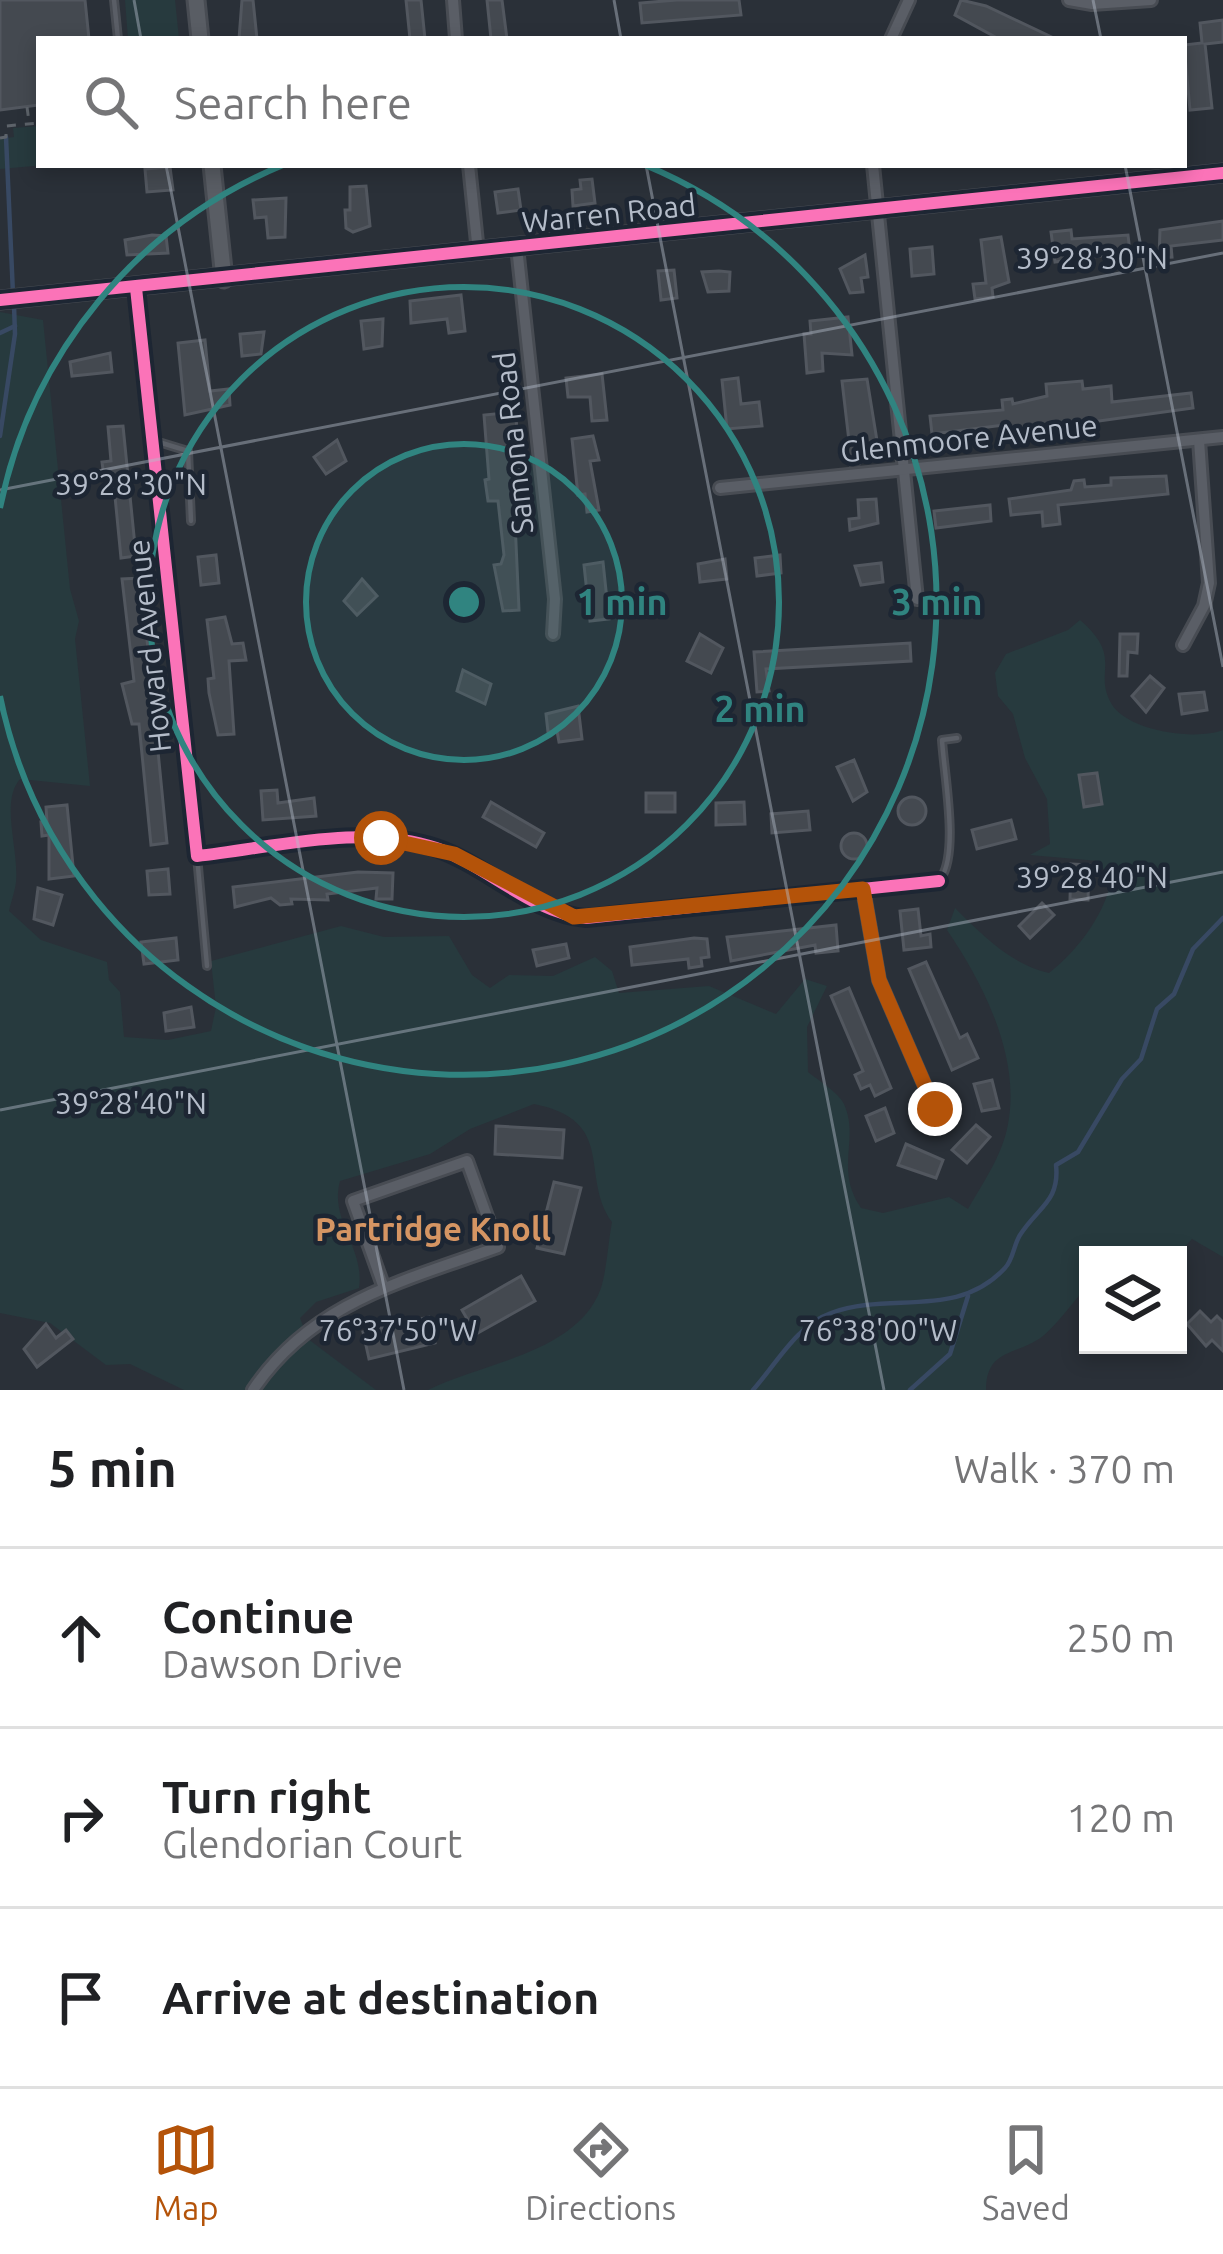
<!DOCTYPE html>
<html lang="en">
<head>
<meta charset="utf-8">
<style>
  :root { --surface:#fff; --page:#f2f2f2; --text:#202124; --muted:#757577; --line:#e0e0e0; --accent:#b45309 }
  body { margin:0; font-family:Ubuntu,sans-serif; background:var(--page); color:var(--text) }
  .controls { position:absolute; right:36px; bottom:36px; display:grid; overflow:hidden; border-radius:0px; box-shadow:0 6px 18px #0003 }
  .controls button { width:108px; height:108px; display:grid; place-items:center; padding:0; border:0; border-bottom:3px solid var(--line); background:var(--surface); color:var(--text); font:60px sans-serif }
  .stop { position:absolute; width:36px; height:36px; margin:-27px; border:9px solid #b45309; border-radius:50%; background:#fff }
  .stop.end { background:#b45309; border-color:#fff; box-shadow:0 3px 12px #0008 }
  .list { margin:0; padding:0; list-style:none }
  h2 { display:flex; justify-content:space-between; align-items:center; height:156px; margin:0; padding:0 48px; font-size:51px }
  h2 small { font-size:39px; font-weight:400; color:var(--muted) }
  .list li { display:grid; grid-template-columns:78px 1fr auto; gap:36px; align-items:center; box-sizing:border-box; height:180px; padding:0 48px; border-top:3px solid var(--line) }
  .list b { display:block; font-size:45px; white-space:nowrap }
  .list p { margin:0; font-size:39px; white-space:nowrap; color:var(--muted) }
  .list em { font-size:39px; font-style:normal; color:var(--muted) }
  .icon { flex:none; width:66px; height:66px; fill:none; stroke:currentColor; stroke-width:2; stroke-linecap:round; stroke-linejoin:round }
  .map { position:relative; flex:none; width:1223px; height:1390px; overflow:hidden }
  .search { position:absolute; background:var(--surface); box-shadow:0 6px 18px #0003; left:36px; right:36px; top:36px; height:132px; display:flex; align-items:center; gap:30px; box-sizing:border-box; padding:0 42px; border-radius:0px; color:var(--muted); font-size:45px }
  .sheet { height:696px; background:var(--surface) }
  nav { display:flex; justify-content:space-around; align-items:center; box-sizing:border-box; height:168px; border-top:3px solid var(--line); background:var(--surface); font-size:33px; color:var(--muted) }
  nav a { display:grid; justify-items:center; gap:6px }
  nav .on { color:var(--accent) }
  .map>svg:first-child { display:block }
  .green { fill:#273a3e }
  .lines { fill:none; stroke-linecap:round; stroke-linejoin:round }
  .stream { stroke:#384963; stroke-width:4.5 }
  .building { fill:#444950; stroke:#52575f; stroke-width:3 }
  .lane-casing { stroke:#484c53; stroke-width:10 }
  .street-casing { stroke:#484c53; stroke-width:16 }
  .secondary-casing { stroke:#484c53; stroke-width:21 }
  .path { stroke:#5d636a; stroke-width:3; stroke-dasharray:9 9; stroke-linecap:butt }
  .lane { stroke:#5a5e66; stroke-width:4.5 }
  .street { stroke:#5a5e66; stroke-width:10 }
  .secondary { stroke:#595d64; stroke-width:15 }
  .cycleway-casing { stroke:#1d2633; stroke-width:20 }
  .cycleway { stroke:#fb73b8; stroke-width:12 }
  .route { stroke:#b45309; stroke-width:15 }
  .ticks { fill:none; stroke:#b4bcc9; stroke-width:3; stroke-opacity:0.45 }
  .ring { fill:none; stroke:#308480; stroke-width:6 }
  .labels { text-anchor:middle; stroke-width:9; stroke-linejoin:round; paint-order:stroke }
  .street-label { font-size:30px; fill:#b4bcc9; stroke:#1d2633 }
  .neighbourhood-label { font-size:33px; font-weight:bold; fill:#d59563; stroke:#1d2633 }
  .ticks-label { font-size:30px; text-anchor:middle; fill:#b4bcc9; stroke:#1d2633; stroke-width:9; stroke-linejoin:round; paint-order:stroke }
  .centre { fill:#308480; stroke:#1d2633; stroke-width:6 }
  .ring-label { font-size:36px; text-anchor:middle; font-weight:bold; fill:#308480; stroke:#1d2633; stroke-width:9; stroke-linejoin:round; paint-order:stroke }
</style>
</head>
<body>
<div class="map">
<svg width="1223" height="1390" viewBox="0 0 1223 1390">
  <rect width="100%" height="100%" fill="#2a3038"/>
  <g class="green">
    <path d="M125,0H175L179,39H128Z"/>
    <path d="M39,126V165H45L0,169V139L14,137L13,128Z"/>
    <path d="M0,312L43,320L70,589L79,621L75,639L90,786L20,779C0,802 19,849 16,882C15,891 11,902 9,911L41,940L107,962L109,980L120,992L124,1037L168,1040L211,1031L216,1007L211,961L341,926L384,937L449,936L472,975L490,988L509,975L553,976L595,957L612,971L619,993L709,986L776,1014L805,979L827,986L807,1027L808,1072C819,1081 838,1092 844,1104C860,1140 834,1168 861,1208L883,1213L949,1197L968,1209C983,1183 1003,1154 1008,1124C1021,1057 983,983 947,930L955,908C982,935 1012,965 1049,973C1077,951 1103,917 1111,882L1099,861L1030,855L1050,844L1047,799L1025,758L1013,714L998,696L995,673L1006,654L1068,630L1080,620C1124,658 1093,671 1111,703C1126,731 1195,741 1223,730V1257L1192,1239L1177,1255H1088V1285C1074,1301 1059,1322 1043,1336C1017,1356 986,1348 986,1390H428C484,1362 578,1353 601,1288C607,1268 608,1243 612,1222C579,1176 618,1121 534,1104L470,1129L430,1154L340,1181C329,1220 365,1248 359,1288L316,1302L300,1318L308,1339L376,1390H184L130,1364L106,1365L50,1323L0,1313Z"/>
  </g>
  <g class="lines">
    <g class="stream">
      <path d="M6,137L13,294"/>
      <path d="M0,333L15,326"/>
      <path d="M0,436L15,334L14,305"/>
      <path d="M753,1390C777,1363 797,1325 831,1313C890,1291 957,1320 1005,1268C1013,1260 1014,1244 1020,1235C1038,1207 1060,1201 1056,1165L1078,1152L1122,1079L1141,1059L1157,1009L1174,994L1193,949L1223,918"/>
      <path d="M910,1390L950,1354L968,1296"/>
    </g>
  </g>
  <g class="building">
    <path d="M0,0H85L89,39H39V105L0,110Z"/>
    <path d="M242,0H253L257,39H239Z"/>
    <path d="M406,0H421L425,39H410Z"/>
    <path d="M487,0H502L507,39H491Z"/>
    <path d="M677,0H739L741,15L642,23L640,3Z"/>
    <path d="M961,0L986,6L1056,39H999L955,15Z"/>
    <path d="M1223,20V42L1205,44L1212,108L1190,110L1184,45L1202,43L1200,23Z"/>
    <path d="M170,167L173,190L147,192L145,169Z"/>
    <path d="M592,179L595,203L573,206L572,190L581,189L580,180Z"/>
    <path d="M366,186L370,226L353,232L346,228L345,210H350V187Z"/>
    <path d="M518,189L521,210L498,213L495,192Z"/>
    <path d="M286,198L285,237L268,238L266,217L255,218L253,200Z"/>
    <path d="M1223,221V240L1171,246L1172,257L1159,258L1160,230Z"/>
    <path d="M1071,230L1072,239L1128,235L1130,252L1055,262L1051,232Z"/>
    <path d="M152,235L166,236L168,253L127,255L125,240Z"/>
    <path d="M1001,237L1009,282L992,288L993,297L975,299L973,284L986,283L981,240Z"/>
    <path d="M932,247L934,274L912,276L910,249Z"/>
    <path d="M865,255L868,277L861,278L863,292L850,293L840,269Z"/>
    <path d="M674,270L677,298L661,300L658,271Z"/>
    <path d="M719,271L730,272L729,291L708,292L702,272Z"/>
    <path d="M461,295L465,331L449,333L447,319L411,323L410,301Z"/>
    <path d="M848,317L852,355L822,353L823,371L807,373L804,334H811L810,321Z"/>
    <path d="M383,319L382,346L364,349L361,321Z"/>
    <path d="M264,332L261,354L242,356L240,334Z"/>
    <path d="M205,340L210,391L229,389L230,405L185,415L178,343Z"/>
    <path d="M110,353L112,372L72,376L70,362Z"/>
    <path d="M602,374L607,420L592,421L590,397H568L566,378Z"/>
    <path d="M738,378L741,404L759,402L762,426L727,429L722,380Z"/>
    <path d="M867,379L879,453L859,456V464L850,465L845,459L843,442L849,441L842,381Z"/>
    <path d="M1082,381L1083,389L1111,386L1112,402L1191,393L1193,408L1034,430L1004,425L932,434L930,416L1003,410L1002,400L1012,399L1013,404L1047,396L1046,384Z"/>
    <path d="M515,412L517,428H512L524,498L514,499L519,610L503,611L494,565L501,564L504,555L498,501H488L485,480L489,479L484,415Z"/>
    <path d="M123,426L136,556L121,558L113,476L104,477L102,462L111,461L108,427Z"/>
    <path d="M593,436L599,460L590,461L599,510L587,512L585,494L578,495L572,439Z"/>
    <path d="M337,440L346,461L326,474L314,457Z"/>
    <path d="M1166,476L1168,494L1058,505L1060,524L1043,526L1042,512L1011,515L1009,499L1071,490L1074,481L1084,480L1085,487L1111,485V478Z"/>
    <path d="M876,499L878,523L850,530L849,519L859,518L858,500Z"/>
    <path d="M990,505L991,521L936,528L934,511Z"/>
    <path d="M216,555L219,583L201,585L198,557Z"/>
    <path d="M780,555L781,573L757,576L755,558Z"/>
    <path d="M725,559L727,579L700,582L698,564Z"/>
    <path d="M603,562L609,619L590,621L584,565Z"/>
    <path d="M881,563L883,582L861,585L855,566Z"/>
    <path d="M141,578L167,843L151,845L139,724H132L122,684L134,681L122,579Z"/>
    <path d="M362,579L377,596L357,615L344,601Z"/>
    <path d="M225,617L232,644L243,643L246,660L229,661L234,734L218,735L209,693L208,679L214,678L207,620Z"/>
    <path d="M700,634L723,648L711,673L687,661Z"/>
    <path d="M1120,634H1138L1137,653L1128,652L1127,676H1119Z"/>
    <path d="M910,643L911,661L766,669L769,691L757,692L754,652Z"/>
    <path d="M463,670L491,684L485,704L457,691Z"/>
    <path d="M1150,676L1164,688L1146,712L1132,696Z"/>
    <path d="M1204,692L1207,710L1182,714L1179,694Z"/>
    <path d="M578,706L582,739L559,742L557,731L548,732L546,714Z"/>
    <path d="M854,760L867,792L853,801L837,767Z"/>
    <path d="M1097,773L1102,804L1084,807L1079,775Z"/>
    <path d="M277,790L278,803L314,798L316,816L263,820L261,791Z"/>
    <rect x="646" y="793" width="29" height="19"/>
    <circle cx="912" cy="811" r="14"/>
    <path d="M491,802L544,833L536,847L483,817Z"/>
    <path d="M744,802L745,824L716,825V803Z"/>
    <path d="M67,805L74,876L49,879V835L42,836L41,822H47L46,807Z"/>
    <path d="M808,811L810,830L772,833L771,814Z"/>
    <path d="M1011,820L1016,839L977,849L972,830Z"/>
    <circle cx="854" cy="846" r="13"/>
    <path d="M1071,864L1089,865L1088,900L1070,899Z"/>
    <path d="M168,869L170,894L149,895L147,871Z"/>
    <path d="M358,872L393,873L392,899H376L377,888L327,894L328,900L291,899L292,904L280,905L271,898L235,907L233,887Z"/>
    <path d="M38,888L62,895L53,925L34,919Z"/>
    <path d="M1042,903L1054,915L1030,938L1019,926Z"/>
    <path d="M918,909L921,936L930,934L931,947L904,950L900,911Z"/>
    <path d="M836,925L838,951L816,953L815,945L731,961L727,937Z"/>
    <path d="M176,938L178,960L144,964L141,942Z"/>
    <path d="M694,938L707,939L709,957L701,958L702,966L689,968L688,959L632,965L630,947Z"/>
    <path d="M566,944L569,958L537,966L533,950Z"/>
    <path d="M926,962L960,1038L967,1034L978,1058L952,1070L909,969Z"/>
    <path d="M849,988L891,1088L875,1096L870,1085L861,1089L855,1075L863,1071L831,996Z"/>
    <path d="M191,1007L194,1027L166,1031L164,1013Z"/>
    <path d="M992,1080L999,1108L982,1111L974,1084Z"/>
    <path d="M885,1108L894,1133L876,1141L866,1116Z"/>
    <path d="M976,1125L990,1137L967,1163L952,1150Z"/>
    <path d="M496,1126L564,1130L562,1158L495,1154Z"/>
    <path d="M906,1144L943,1160L936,1178L898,1165Z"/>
    <path d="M554,1182L581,1188L564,1254L537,1248Z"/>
    <path d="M521,1276L535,1301L476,1334L462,1310Z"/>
    <path d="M1200,1311L1211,1322L1217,1316L1223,1322V1351L1212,1340L1206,1346L1187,1324Z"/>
    <path d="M429,1317L435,1343L369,1359L363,1332Z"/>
    <path d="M46,1324L56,1338L66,1330L73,1339L37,1367L24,1349Z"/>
  </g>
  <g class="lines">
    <g class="lane-casing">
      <g id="lane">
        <path d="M114,0L118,39"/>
        <path d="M152,440L188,451L191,521"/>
        <path d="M197,856L207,966"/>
        <path d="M941,878C959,852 944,774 942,740L957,738"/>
      </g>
    </g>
    <g class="street-casing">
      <g id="street">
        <path d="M453,0L456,39"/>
        <path d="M1069,0L1092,4L1151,0"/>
        <path d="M891,39L909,0"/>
        <path d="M469,165L478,252"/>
        <path d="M873,165L917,599"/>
        <path d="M517,247L555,599L553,634"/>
        <path d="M136,288L197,856C272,848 363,823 436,848C486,865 533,914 586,918L939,881"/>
        <path d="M720,488L1223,437"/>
        <path d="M1183,645L1204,606L1209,583L1199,440"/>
        <path d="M863,889L879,980L935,1109"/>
        <path d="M253,1390C312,1302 404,1281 498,1247L467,1161L353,1201L384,1288"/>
      </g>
    </g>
    <g class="secondary-casing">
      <g id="secondary">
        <path d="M196,0L200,39"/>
        <path d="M212,165L224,279"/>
        <path d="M0,300L1223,173"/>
      </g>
    </g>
    <g class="path">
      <path d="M27,107L29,122"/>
      <path d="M0,138L6,137V126L39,123"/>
    </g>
    <use href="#lane" class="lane"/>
    <use href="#street" class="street"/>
    <use href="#secondary" class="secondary"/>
    <g class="cycleway-casing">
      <g id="cycleway">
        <path d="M136,288L197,856C272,848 363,823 436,848C486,865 533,914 586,918L939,881"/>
        <path d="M0,300L1223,173"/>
      </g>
    </g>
    <use href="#cycleway" class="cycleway"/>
  </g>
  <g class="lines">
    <path class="route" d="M381,838L454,854L574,917L863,889L879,980L935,1109"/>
  </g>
  <path class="ticks" d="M134,0L141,39M614,0L621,39M1093,0L1101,39M166,165L404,1390M646,165L884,1390M1125,165L1223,667M0,490L1223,253M0,1110L1223,872"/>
  <circle cx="464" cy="602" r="158" fill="#308480" fill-opacity=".12"/>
  <g class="ring">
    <circle cx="464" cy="602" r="158"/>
    <circle cx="464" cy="602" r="315"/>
    <path d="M0 508A473 473 0 0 1 283 165M645 165A473 473 0 1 1 0 696"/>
  </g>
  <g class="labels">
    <g class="street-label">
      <text transform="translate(609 214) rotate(-6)" y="10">Warren Road</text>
      <text transform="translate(969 439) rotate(-6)" y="10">Glenmoore Avenue</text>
      <text transform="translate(514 443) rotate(-96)" y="10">Samona Road</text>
      <text transform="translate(150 646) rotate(-96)" y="10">Howard Avenue</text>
    </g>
    <g class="neighbourhood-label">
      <text x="433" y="1241">Partridge Knoll</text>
    </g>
  </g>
  <g class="ticks-label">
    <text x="1092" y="269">39°28'30"N</text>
    <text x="131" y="495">39°28'30"N</text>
    <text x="1092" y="888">39°28'40"N</text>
    <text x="131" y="1114">39°28'40"N</text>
    <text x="398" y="1341">76°37'50"W</text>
    <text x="878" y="1341">76°38'00"W</text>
  </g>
  <circle cx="464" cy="602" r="18" class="centre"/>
  <g class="ring-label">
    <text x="622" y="615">1 min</text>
    <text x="937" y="615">3 min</text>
    <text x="760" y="722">2 min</text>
  </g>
</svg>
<div class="controls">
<button><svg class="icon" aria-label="layers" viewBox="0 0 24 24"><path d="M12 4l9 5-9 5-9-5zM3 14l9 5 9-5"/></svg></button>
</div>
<div class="stop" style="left:381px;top:838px"></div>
<div class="stop end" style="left:935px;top:1109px"></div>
<div class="search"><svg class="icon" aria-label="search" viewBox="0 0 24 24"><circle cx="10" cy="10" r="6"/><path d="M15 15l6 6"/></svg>Search here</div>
</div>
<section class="sheet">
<h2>5 min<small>Walk · 370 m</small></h2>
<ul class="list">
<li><svg class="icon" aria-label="ahead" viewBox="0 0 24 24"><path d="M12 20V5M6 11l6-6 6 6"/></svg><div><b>Continue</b><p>Dawson Drive</p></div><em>250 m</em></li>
<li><svg class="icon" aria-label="right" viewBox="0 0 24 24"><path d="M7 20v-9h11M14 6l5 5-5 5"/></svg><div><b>Turn right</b><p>Glendorian Court</p></div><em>120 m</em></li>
<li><svg class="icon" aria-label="arrive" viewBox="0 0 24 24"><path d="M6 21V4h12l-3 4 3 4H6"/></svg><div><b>Arrive at destination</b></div></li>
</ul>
</section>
<nav>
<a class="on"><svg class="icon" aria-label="map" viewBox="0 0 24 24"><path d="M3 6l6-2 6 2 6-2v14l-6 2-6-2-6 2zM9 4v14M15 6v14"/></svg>Map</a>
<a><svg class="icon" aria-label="directions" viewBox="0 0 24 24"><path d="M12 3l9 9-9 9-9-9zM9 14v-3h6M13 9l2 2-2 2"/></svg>Directions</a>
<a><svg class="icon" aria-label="saved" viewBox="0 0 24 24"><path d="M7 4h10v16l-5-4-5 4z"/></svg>Saved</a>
</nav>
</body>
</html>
